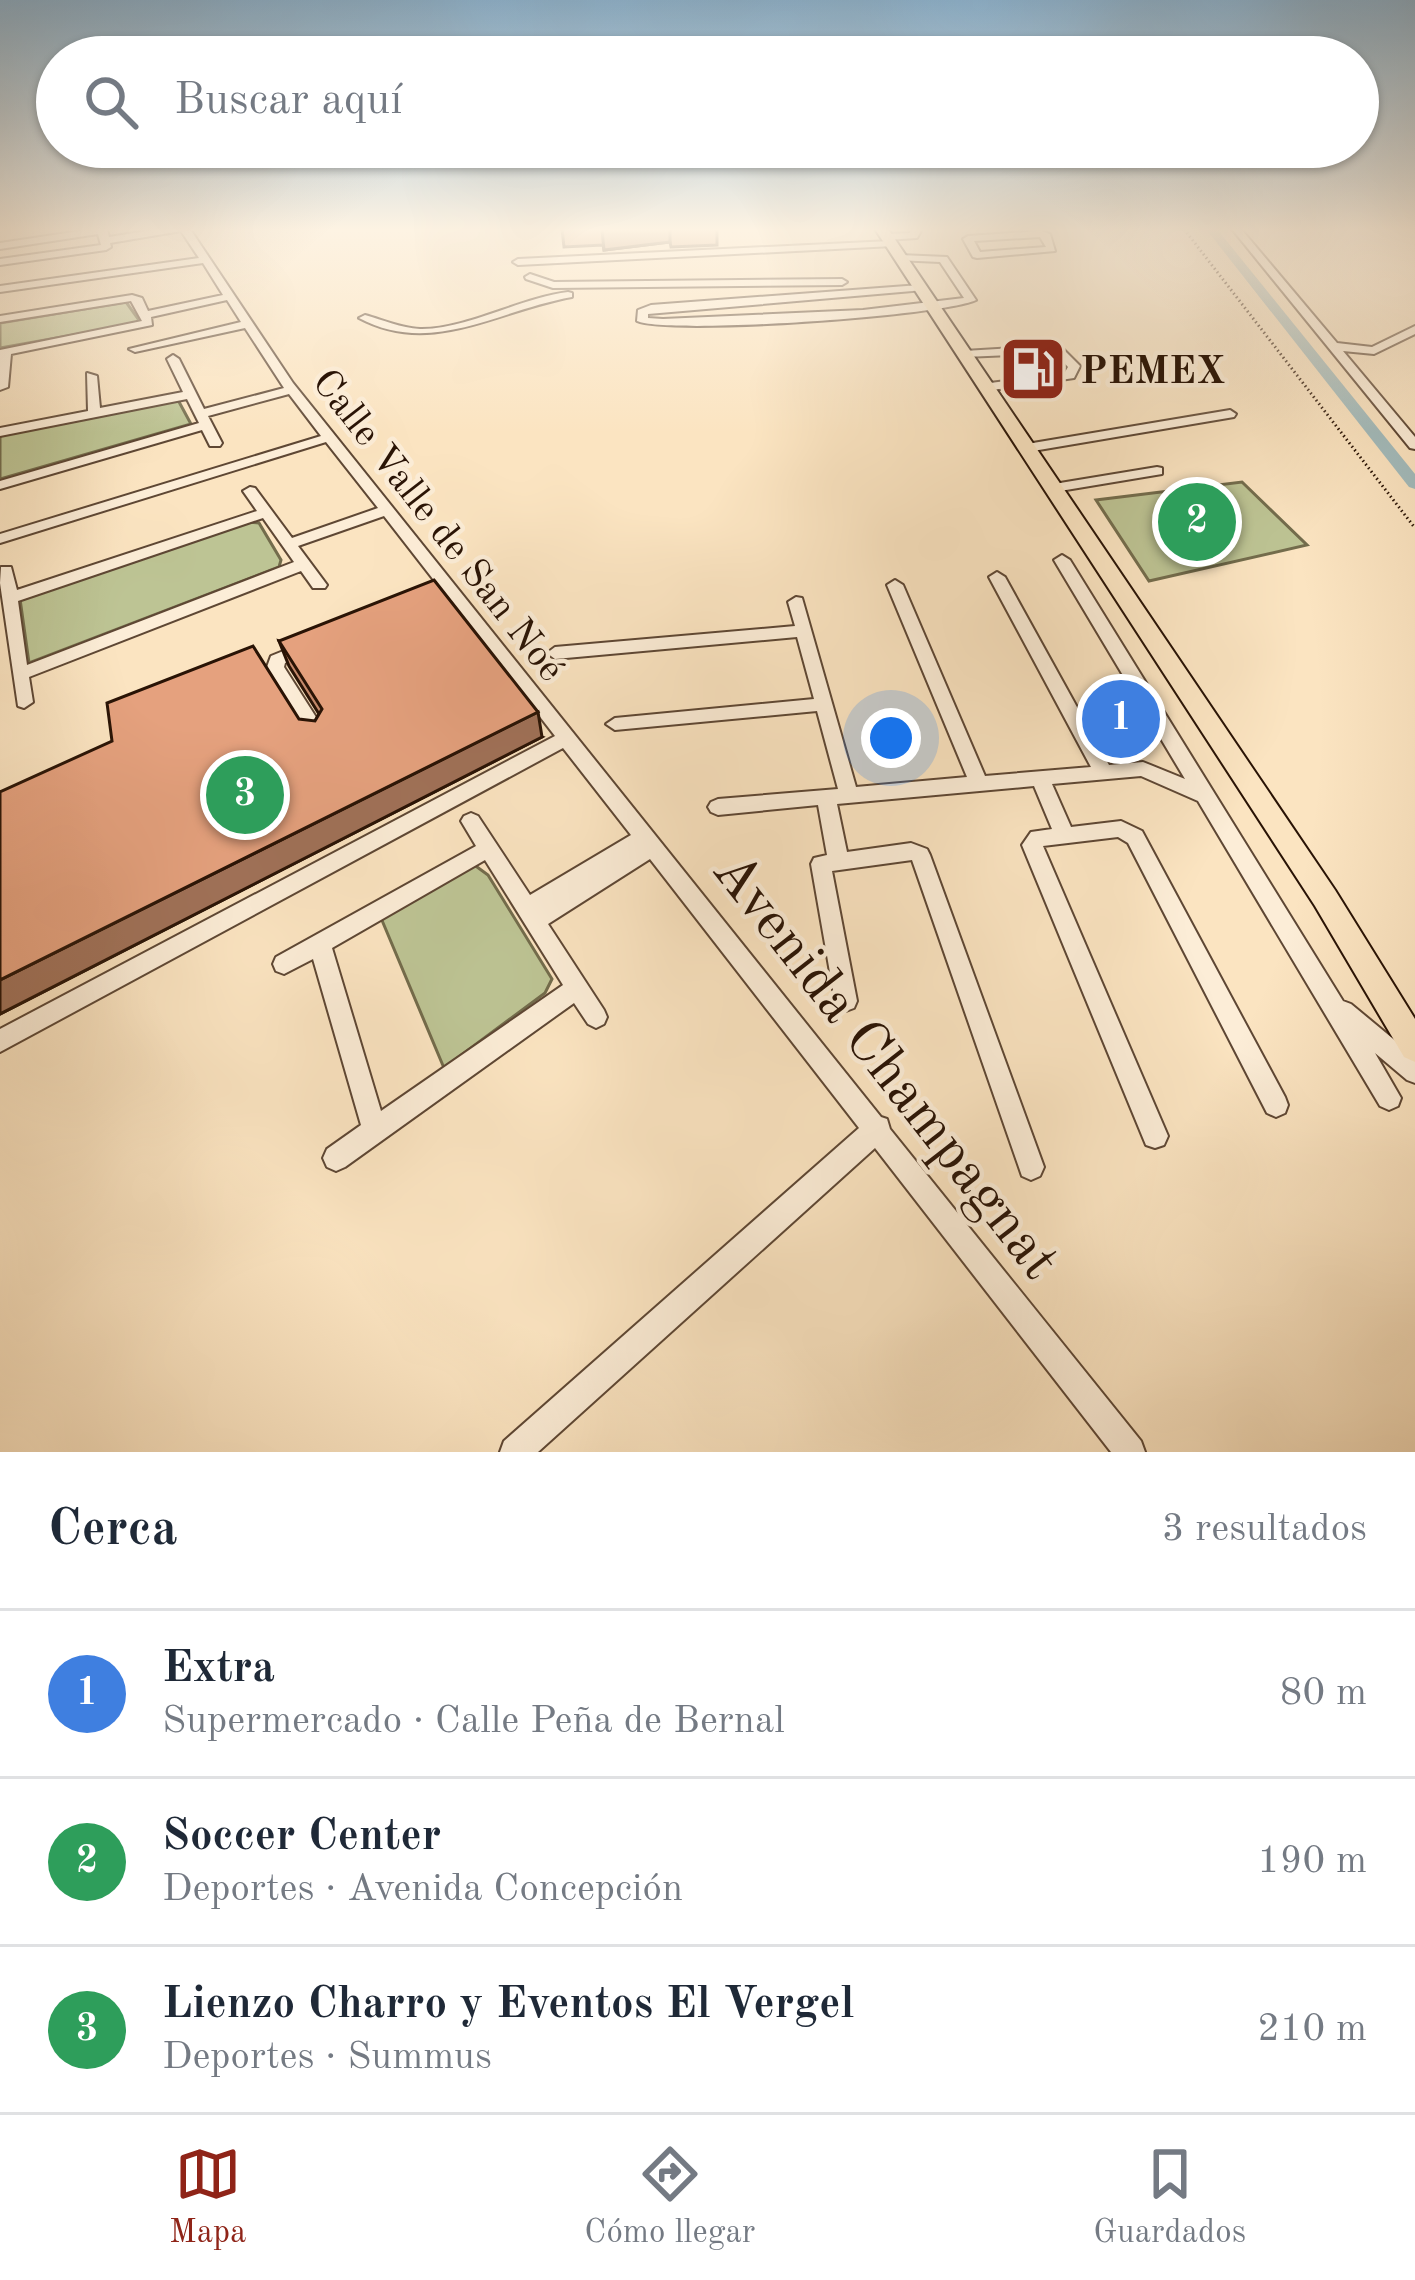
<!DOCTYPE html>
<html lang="es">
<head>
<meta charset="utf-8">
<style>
  :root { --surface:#fff; --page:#f2f2f3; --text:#1f2937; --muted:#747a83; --line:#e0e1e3; --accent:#8f2418 }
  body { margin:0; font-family:"Old Standard TT",serif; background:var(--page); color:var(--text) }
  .you { position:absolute; left:891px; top:738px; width:42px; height:42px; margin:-30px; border:9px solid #fff; border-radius:50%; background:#1a73e8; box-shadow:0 0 0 18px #1a73e833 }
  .badge { display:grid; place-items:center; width:78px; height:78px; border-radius:50%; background:var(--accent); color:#fff; font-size:39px; font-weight:700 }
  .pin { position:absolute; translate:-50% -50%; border:6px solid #fff; box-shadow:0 3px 12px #0006 }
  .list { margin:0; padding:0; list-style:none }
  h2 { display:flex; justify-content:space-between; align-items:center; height:156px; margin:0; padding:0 48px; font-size:51px }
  h2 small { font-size:39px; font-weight:400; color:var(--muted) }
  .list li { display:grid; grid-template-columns:78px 1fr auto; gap:36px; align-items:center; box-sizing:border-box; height:168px; padding:0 48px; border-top:3px solid var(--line) }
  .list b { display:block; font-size:45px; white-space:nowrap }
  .list p { margin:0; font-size:39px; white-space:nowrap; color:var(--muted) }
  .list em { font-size:39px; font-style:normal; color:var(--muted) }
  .icon { flex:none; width:66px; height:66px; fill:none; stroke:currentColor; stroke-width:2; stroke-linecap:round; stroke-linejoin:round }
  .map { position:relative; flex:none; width:1415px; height:1452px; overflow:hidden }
  .search { position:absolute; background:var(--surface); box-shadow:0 3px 9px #0004; left:36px; right:36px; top:36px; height:132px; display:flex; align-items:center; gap:30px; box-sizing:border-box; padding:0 42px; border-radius:66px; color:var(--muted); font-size:45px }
  .sheet { height:660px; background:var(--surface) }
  nav { display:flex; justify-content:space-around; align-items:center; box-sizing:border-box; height:168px; border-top:3px solid var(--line); background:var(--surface); font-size:33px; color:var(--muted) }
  nav a { display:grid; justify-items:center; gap:6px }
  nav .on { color:var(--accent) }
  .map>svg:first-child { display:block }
  .green { fill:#bdc494; stroke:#736c4c; stroke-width:3 }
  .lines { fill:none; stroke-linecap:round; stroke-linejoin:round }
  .canal { fill:#a3bcbd; fill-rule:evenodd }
  .minor-casing { stroke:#5e4734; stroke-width:4 }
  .major-casing { stroke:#291305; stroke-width:4 }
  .path { stroke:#291305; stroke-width:3; stroke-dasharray:1.5 3; stroke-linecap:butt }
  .minor { fill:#fcedd7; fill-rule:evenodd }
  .major { fill:#fbe4c1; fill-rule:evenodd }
  .wall { fill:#c58a6c; stroke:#291305; stroke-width:3 }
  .shaded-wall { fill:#a07158; stroke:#291305; stroke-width:3 }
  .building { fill:#e5a17e; stroke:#291305; stroke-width:3 }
  .labels { text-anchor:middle; stroke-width:9; stroke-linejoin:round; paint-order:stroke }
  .far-poi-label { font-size:39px; font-weight:bold; fill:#291305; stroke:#fcedd7; text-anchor:start }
  .far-street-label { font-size:39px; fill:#291305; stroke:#fcedd7 }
  .near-street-label { font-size:57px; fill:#291305; stroke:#fcedd7 }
</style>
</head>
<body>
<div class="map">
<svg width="1415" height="1452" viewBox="0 0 1415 1452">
  <rect width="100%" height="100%" fill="#fbe4c1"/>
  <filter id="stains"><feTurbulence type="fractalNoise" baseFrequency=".00167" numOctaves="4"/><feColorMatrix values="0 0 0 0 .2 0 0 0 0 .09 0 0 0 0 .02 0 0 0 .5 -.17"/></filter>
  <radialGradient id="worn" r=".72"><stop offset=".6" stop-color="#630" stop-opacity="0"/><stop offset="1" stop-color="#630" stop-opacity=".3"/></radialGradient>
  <g class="green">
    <path d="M126,302L139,320L135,324L0,348V323Z"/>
    <path d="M178,400L191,424L0,479V435Z"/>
    <path d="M1242,482L1307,545L1149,581L1096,500Z"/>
    <path d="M249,522L259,523L281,560L279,567L29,663L20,599Z"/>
    <path d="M473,864L488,875L552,979L545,993L444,1068L381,918Z"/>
  </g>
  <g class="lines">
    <path class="canal" d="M1206,229H1217L1415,474V489L1409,487Z"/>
    <g class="minor-casing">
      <g id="minor">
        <path d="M93,229H107L109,237L158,229H190L293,383L881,1117L887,1119L890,1129L1141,1441L1145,1452H1111L875,1148L538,1452H500L504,1441L859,1128L650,859L548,924L604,1010L607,1017L604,1024L596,1028L588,1024L574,1003L345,1167L336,1171L327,1167L323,1158L327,1149L361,1125L313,959L284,974L276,971L273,964L276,957L476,846L461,821L464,816L471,813L478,816L530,895L631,835L563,748L0,1052V1029L555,736L384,516L298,546L327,585L325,588H313L301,571L29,677L33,702L24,708L18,706L0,583L1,567H11L17,590L257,511L243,491L250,487L255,488L292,538L378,508L326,442L0,543V534L321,436L289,394L208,416L222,443L220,446H210L202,430L0,489V481L199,423L187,399L0,436V428L88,411L87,373L97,376L100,408L183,392L167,359L173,355L179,359L204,409L284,388L245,328L135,352L129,349L241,322L227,300L151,317L152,325L11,354L8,387L0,390V350L142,321L131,301L0,322V316L132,295L142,298L148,311L223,295L203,263L0,292V286L199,258L181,231L110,243L111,247L106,250L0,265V259L101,245L98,234L0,249V243ZM263,518L294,562L27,665L18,601ZM485,860L563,985L381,1111L332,948Z"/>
        <path d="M912,229H922L917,238L886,240L881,237L886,234L910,233Z"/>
        <path d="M1232,229H1241L1337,343L1372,347L1415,326V334L1374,354L1343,351L1415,437V449L1410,448Z"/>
        <path d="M1041,231L1050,234L1055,251L977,258L973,257L963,239L968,236ZM1040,237L1046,247L980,252L974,241Z"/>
        <path d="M890,241L893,242V246L518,265L513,262L518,259Z"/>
        <path d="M900,255L947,257L976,300C943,316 669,335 637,321L638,310L651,305L920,285L924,286V290L648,314V318L663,319L863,310L964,298L940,262L896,260V256Z"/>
        <path d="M530,274L554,282L842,279L847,282L842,285L553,288L526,279L525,277Z"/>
        <path d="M568,292L572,293V297C498,310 432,357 359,318L365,315C383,320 401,328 420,329C465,330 520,298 568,292Z"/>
        <path d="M1014,348L1063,349L1080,366L1074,378L986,391L980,387L982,384L1030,378L1011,355L964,357L958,354L964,351ZM1023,354H1056L1068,367L1065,372L1042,377Z"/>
        <path d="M1230,410L1236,414L1234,417L1027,452L1020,448L1027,444Z"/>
        <path d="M1157,467L1162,468V474L1054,492L1047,488L1054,484Z"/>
        <path d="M1062,555L1070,560L1343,1001L1351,1004L1415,1057V1083L1407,1080L1375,1053L1401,1098L1398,1106L1389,1110L1380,1106L1198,801L1141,776L1052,784L1071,827L1121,821L1142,831L1285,1097L1288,1105L1285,1113L1276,1117L1267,1113L1128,843L1118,837L1043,846L1168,1136L1164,1145L1155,1148L1146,1145L1022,845L1031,832L1052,829L1034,786L837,804L847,852L911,843L927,849L930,855L1044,1167L1040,1176L1031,1180L1022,1176L912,860L832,871L857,1001L854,1008L846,1011L838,1008L835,1001L811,864L814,858L827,855L818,805L718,815L711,812L708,807L711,802L718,799L838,789L817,711L615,730L606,724L615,718L814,699L797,637L555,659L547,653L555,647L795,626L788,602L796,597L802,598L856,787L967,777L887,585L895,580L903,585L985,776L1091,767L989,577L997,572L1005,577L1109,765L1143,762L1185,779L1054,560Z"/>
        <path d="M308,641L314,643L316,647L314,651L285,663L284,667L328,736L319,743L313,741L267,667L271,656Z"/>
      </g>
    </g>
    <g class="major-casing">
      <path id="major" d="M875,229H888L1335,890L1415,1019V1062L1404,1057L1315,906Z"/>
    </g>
    <path class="path" d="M1184,229L1415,528"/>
    <use href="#minor" class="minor"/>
    <use href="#major" class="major"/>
  </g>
  <g class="wall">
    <path d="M562,229H717V245L671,247L670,242L604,250L603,245L564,247Z"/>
    <path d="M279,641L542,737L0,1014V792L315,721L319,714L289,666Z"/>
    <path d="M1097,688L1160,713L1151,731L1138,748L1113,749L1090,707Z"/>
  </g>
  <g class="shaded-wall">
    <path d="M611,229H670V242L604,250L602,230Z"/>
    <path d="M538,712L542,737L0,1014V980Z"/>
    <path d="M1160,713L1151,731L1138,748L1147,730Z"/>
  </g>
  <g class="building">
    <path d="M434,580L538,712L0,980V792L112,741L107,703L253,646L299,719L315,721L322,709L279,641Z"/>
    <path d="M1144,687L1160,713L1147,730L1121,731L1097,688Z"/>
  </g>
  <linearGradient id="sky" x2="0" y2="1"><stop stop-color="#8cb7d7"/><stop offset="0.53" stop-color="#fdf3e3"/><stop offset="1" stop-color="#fdf3e3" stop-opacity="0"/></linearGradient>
  <rect width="1415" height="433" fill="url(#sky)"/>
  <defs>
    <g id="fuel-square" transform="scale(3.45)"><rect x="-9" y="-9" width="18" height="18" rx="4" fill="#8f2418" stroke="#fcedd7"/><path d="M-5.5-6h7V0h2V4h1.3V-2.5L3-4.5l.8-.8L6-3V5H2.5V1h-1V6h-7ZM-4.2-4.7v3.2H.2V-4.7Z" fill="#fff"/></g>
  </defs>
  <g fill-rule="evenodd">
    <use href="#fuel-square" x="1033" y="369"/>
  </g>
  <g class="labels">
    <g class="far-poi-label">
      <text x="1080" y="383">PEMEX</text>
    </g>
    <g class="far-street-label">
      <text transform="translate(440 524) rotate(52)" y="14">Calle Valle de San Noé</text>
    </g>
    <g class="near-street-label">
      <text transform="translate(888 1064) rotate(52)" y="20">Avenida Champagnat</text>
    </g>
  </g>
  <rect width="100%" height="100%" filter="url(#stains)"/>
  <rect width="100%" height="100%" fill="url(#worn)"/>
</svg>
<div class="you"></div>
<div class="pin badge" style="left:1121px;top:719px;background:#3f7fe0">1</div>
<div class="pin badge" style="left:1197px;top:522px;background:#2e9e5b">2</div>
<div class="pin badge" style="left:245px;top:795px;background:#2e9e5b">3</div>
<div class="search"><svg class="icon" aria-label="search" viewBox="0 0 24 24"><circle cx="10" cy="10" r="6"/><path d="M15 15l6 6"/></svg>Buscar aquí</div>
</div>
<section class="sheet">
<h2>Cerca<small>3 resultados</small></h2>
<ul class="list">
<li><span class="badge" style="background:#3f7fe0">1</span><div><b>Extra</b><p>Supermercado · Calle Peña de Bernal</p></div><em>80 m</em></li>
<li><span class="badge" style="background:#2e9e5b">2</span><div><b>Soccer Center</b><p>Deportes · Avenida Concepción</p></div><em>190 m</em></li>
<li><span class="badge" style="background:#2e9e5b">3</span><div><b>Lienzo Charro y Eventos El Vergel</b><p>Deportes · Summus</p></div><em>210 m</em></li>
</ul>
</section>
<nav>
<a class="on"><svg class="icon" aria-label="map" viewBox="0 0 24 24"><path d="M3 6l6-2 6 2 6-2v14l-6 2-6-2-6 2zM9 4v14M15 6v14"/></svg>Mapa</a>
<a><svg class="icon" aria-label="directions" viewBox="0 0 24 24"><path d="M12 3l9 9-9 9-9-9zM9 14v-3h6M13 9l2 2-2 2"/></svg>Cómo llegar</a>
<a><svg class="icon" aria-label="saved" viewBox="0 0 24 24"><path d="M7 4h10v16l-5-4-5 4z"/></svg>Guardados</a>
</nav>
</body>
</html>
